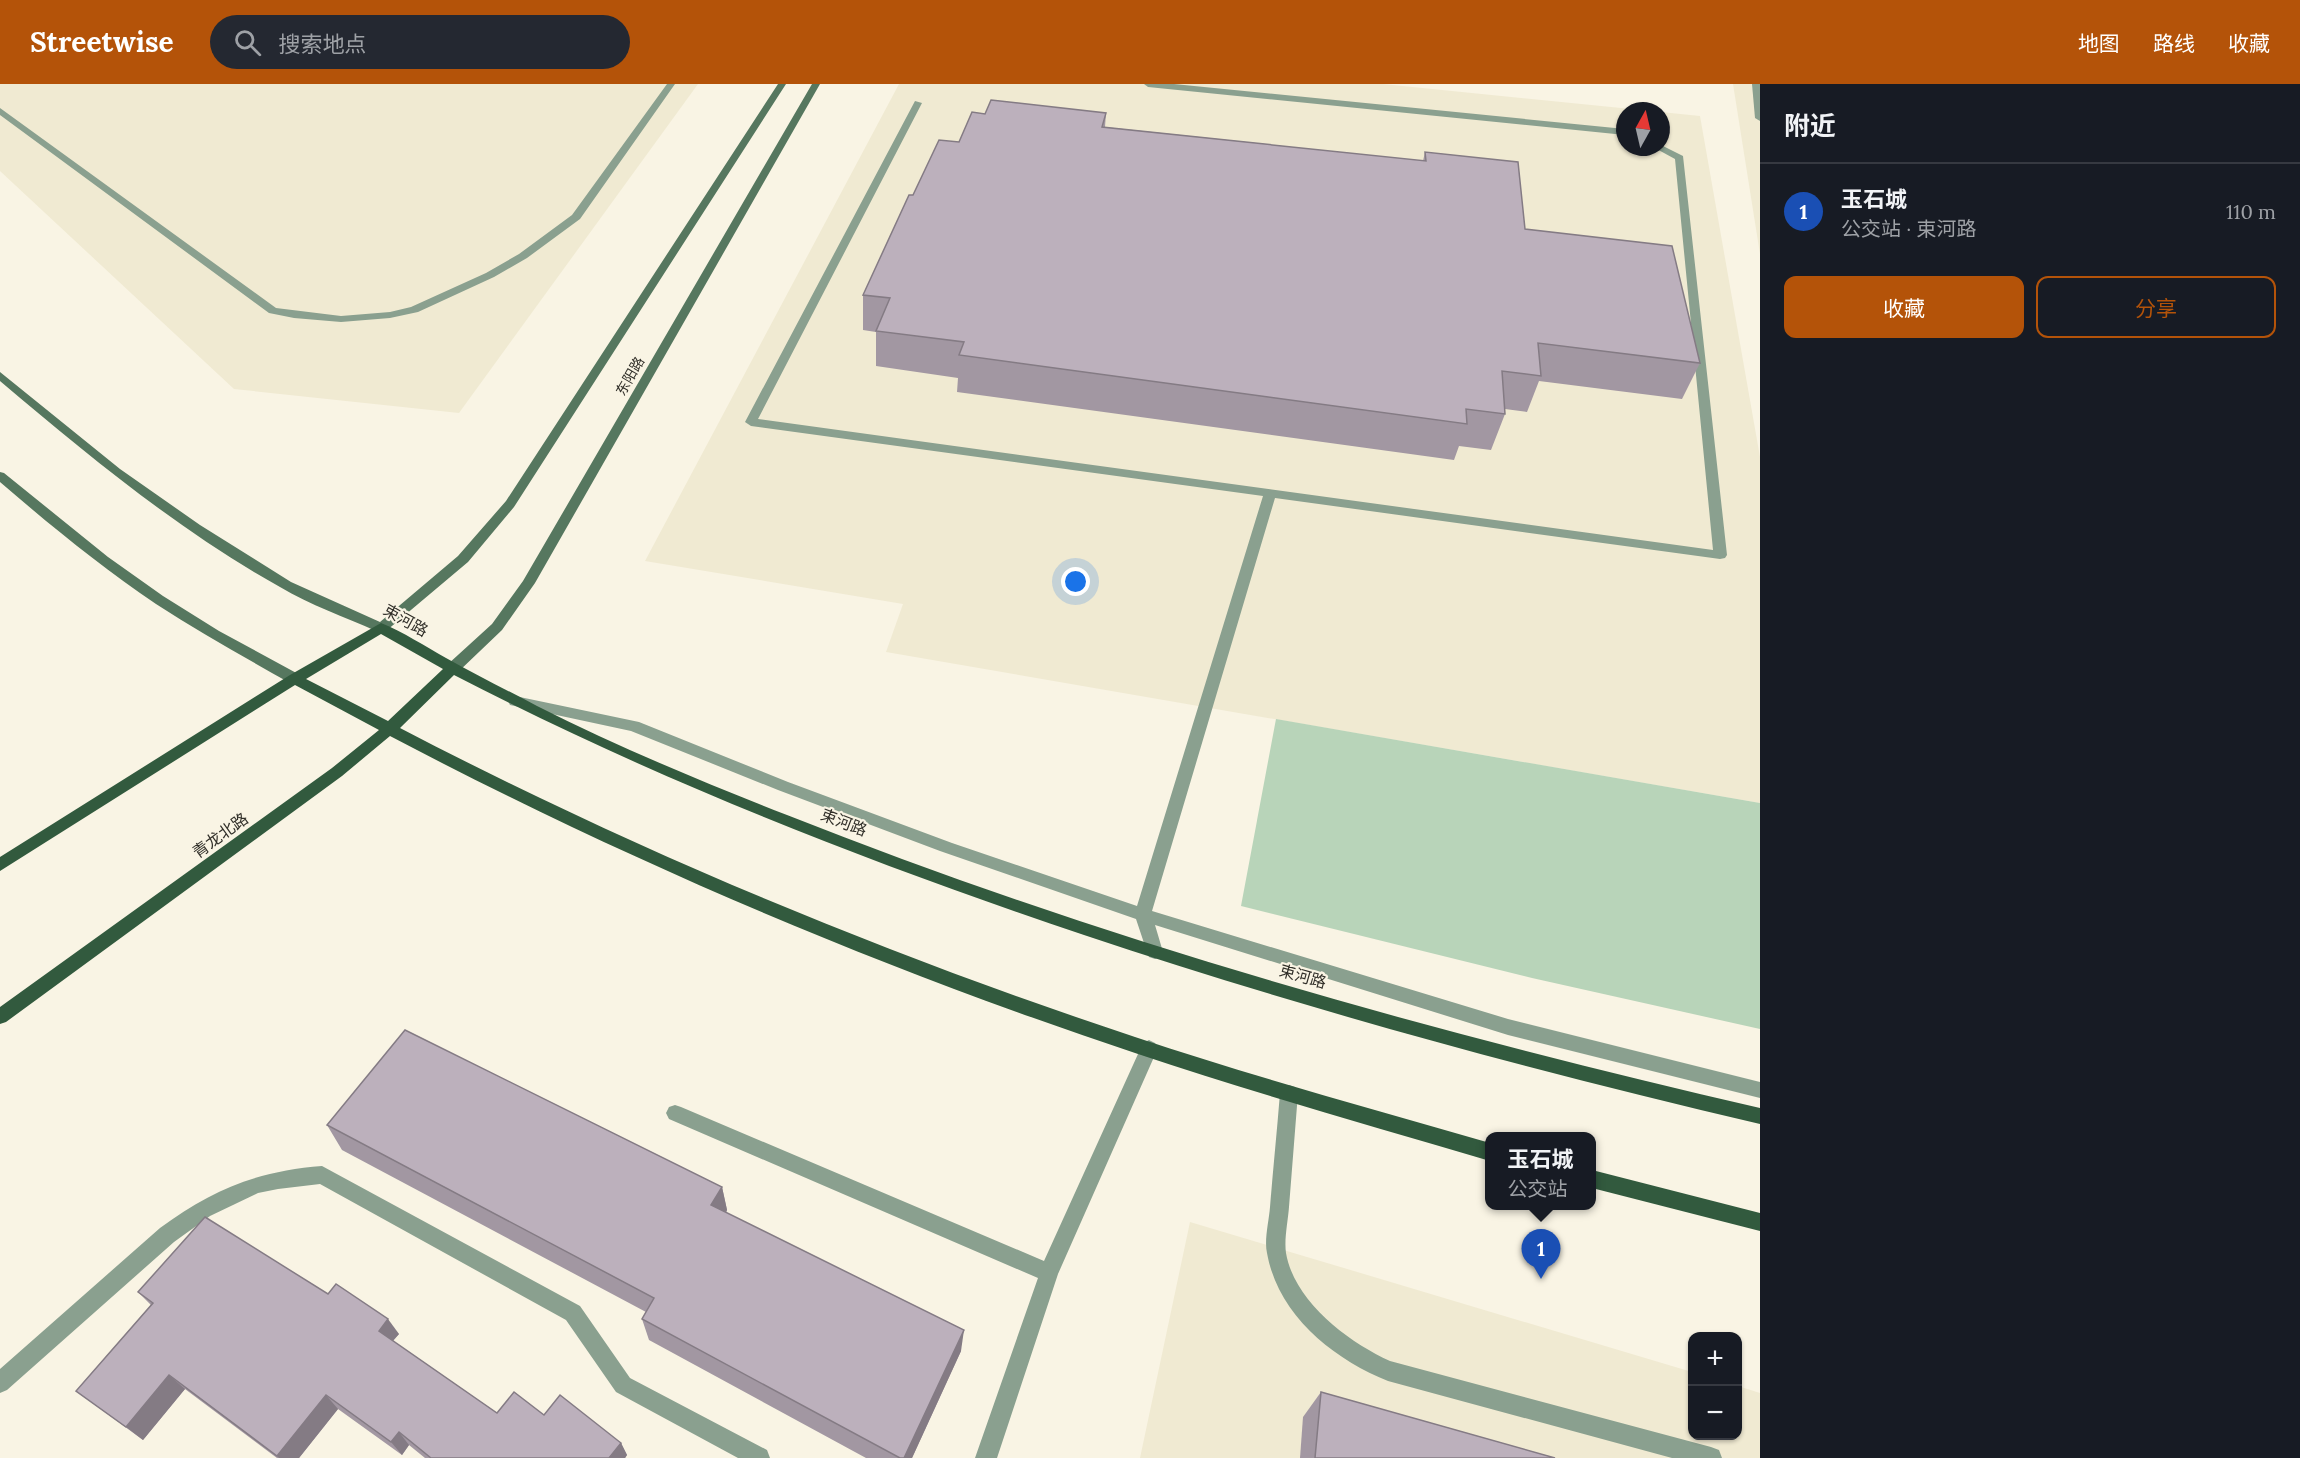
<!DOCTYPE html>
<html lang="zh">
<head>
<meta charset="utf-8">
<style>
  :root { --surface:#171b24; --page:#242831; --text:#f1f3f6; --muted:#9ea1a6; --line:#363941; --accent:#b45309 }
  body { margin:0; font-family:Lora,"Noto Sans SC",serif; background:var(--page); color:var(--text) }
  .controls { position:absolute; right:18px; bottom:18px; display:grid; overflow:hidden; border-radius:12px; box-shadow:0 2px 4px #0004 }
  .controls button { width:54px; height:54px; display:grid; place-items:center; padding:0; border:0; border-bottom:2px solid var(--line); background:var(--surface); color:var(--text); font:30px sans-serif }
  .compass { position:absolute; left:1616px; top:18px; width:54px; height:54px; border-radius:50%; background:var(--surface); box-shadow:0 2px 4px #0004; rotate:8deg }
  .you { position:absolute; left:1076px; top:498px; width:21px; height:21px; margin:-15px; border:4px solid #fff; border-radius:50%; background:#1a73e8; box-shadow:0 0 0 9px #1a73e833 }
  .badge { display:grid; place-items:center; width:39px; height:39px; border-radius:50%; background:var(--accent); color:#fff; font-size:20px; font-weight:700 }
  .pin { position:absolute; translate:-50% -50px; filter:drop-shadow(0 2px 3px #0008) }
  .pin::after { content:''; position:absolute; top:32px; width:21px; height:18px; background:inherit; clip-path:polygon(0 0,100% 0,50% 100%) }
  .popup { position:absolute; left:1485px; top:1048px; width:111px; height:78px; box-sizing:border-box; display:grid; place-content:center; border-radius:12px; background:var(--surface); filter:drop-shadow(0 2px 4px #0005); font-size:20px; white-space:nowrap; color:var(--muted) }
  .popup b { font-size:22px; color:var(--text) }
  .popup::after { content:''; position:absolute; left:50%; top:100%; margin-left:-12px; border:12px solid transparent; border-top-color:var(--surface) }
  .list { margin:0; padding:0; list-style:none }
  h2 { display:flex; justify-content:space-between; align-items:center; height:78px; margin:0; padding:0 24px; font-size:26px }
  h2 small { font-size:20px; font-weight:400; color:var(--muted) }
  .list li { display:grid; grid-template-columns:39px 1fr auto; gap:18px; align-items:center; box-sizing:border-box; height:96px; padding:0 24px; border-top:2px solid var(--line) }
  .list b { display:block; font-size:22px; white-space:nowrap }
  .list p { margin:0; font-size:20px; white-space:nowrap; color:var(--muted) }
  .list em { font-size:20px; font-style:normal; color:var(--muted) }
  .actions { display:flex; gap:12px; padding:18px 24px }
  .actions a { flex:1; padding:14px 0; border:2px solid var(--accent); border-radius:12px; text-align:center; font-size:21px; color:var(--accent) }
  .actions .main { background:var(--accent); color:#fff }
  .icon { flex:none; width:33px; height:33px; fill:none; stroke:currentColor; stroke-width:2; stroke-linecap:round; stroke-linejoin:round }
  .map { position:relative; flex:none; width:1760px; height:1374px; overflow:hidden }
  header { display:flex; align-items:center; gap:36px; box-sizing:border-box; height:84px; padding:0 30px; background:var(--accent); color:#fff }
  header strong { font-size:28px }
  nav { display:flex; gap:33px; margin-inline-start:auto; font-size:21px }
  .search { width:420px; height:54px; background:var(--page); display:flex; align-items:center; gap:15px; box-sizing:border-box; padding:0 21px; border-radius:33px; color:var(--muted); font-size:22px }
  main { display:flex }
  aside { flex:1; background:var(--surface) }
  .map>svg:first-child { display:block }
  .built { fill:#f0ead2 }
  .green { fill:#b8d4b9 }
  .lines { fill:none; stroke-linecap:round; stroke-linejoin:round }
  .service { fill:#8aa08f; fill-rule:evenodd }
  .secondary { fill:#56775f; fill-rule:evenodd }
  .primary { fill:#325a3e; fill-rule:evenodd }
  .wall { fill:#a297a2 }
  .shaded-wall { fill:#847b84 }
  .building { fill:#bcb0bc; stroke:#847b84; stroke-width:1.5 }
  .labels { text-anchor:middle; stroke-width:4.5; stroke-linejoin:round; paint-order:stroke }
  .far-street-label { font-size:14px; fill:#312f29; stroke:#f9f4e4 }
  .street-label { font-size:16px; fill:#312f29; stroke:#f9f4e4 }
</style>
</head>
<body>
<header>
<strong>Streetwise</strong>
<div class="search"><svg class="icon" aria-label="search" viewBox="0 0 24 24"><circle cx="10" cy="10" r="6"/><path d="M15 15l6 6"/></svg>搜索地点</div>
<nav><a>地图</a><a>路线</a><a>收藏</a></nav>
</header>
<main>
<div class="map">
<svg width="1760" height="1374" viewBox="0 0 1760 1374">
  <rect width="100%" height="100%" fill="#f9f4e4"/>
  <g class="built">
    <path d="M0,0H698L459,329L234,305L0,87Z"/>
    <path d="M899,0H1383L1651,27H1625V63H1661V28L1700,32L1760,373V719L886,568L903,520L645,477Z"/>
    <path d="M1733,0H1760V170Z"/>
    <path d="M1190,1138L1692,1288V1352H1738V1302L1760,1309V1374H1140Z"/>
  </g>
  <path class="green" d="M1276,635L1760,719V945L1532,894L1241,822Z"/>
  <g class="lines">
    <g class="service">
      <path d="M667,0H675L580,135L527,174L494,193L418,228L390,234L341,238L294,234L269,229L0,31V24L276,224L341,232L390,228L411,223L486,189L519,170L572,131Z"/>
      <path d="M1144,0H1174L1625,45V51L1148,3Z"/>
      <path d="M1752,0H1760V37L1755,34Z"/>
      <path d="M915,17L922,19L758,335L1713,466L1675,75L1653,63H1661V61L1683,72L1727,471L1725,474L1720,475L1275,414L1152,827L1508,935L1760,998V1014L1508,951L1155,841L1163,868L1161,873L1155,875L1149,873L1147,868L1136,835L940,767L778,706L631,647L510,621L508,617L510,613L515,612L639,638L788,698L952,759L1137,822L1263,412L751,342L745,338Z"/>
      <path d="M1149,956L1155,959L1158,964L1058,1190L997,1374H975L1038,1194L669,1035L666,1029L669,1023L675,1021L681,1023L1044,1177L1143,959Z"/>
      <path d="M1289,1001L1295,1003L1298,1009C1295,1047 1292,1085 1289,1123C1288,1137 1284,1155 1286,1169C1294,1217 1348,1258 1390,1277L1711,1363L1719,1366L1722,1374H1672L1388,1297C1333,1275 1278,1231 1267,1169C1264,1156 1269,1137 1270,1123C1273,1085 1277,1047 1280,1009L1283,1003Z"/>
      <path d="M322,1082L580,1222L630,1294L767,1366L770,1374H738L616,1308L566,1236L320,1100L278,1105L258,1109L210,1132L174,1158L7,1306L0,1309V1285L160,1144C212,1106 257,1087 322,1082Z"/>
    </g>
    <g class="secondary">
      <path d="M778,0H786L514,423L468,478L386,547H376C345,533 310,521 280,503C178,446 89,372 0,297V288L120,385L200,441L291,498L380,538L458,472L506,417Z"/>
      <path d="M812,0H820L535,499L502,546L457,589H447L445,585L447,581L492,540L523,497Z"/>
      <path d="M0,388L4,389L108,473L163,512L219,547L300,591L302,595L300,599H290C244,573 199,548 156,520C101,483 50,441 0,398Z"/>
    </g>
    <g class="primary">
      <path d="M381,539C403,548 425,562 446,574C476,591 507,606 537,622C618,663 703,698 787,731C1102,856 1430,948 1760,1024V1040C1532,987 1306,925 1084,851C867,778 657,696 454,591L400,644C636,767 882,869 1135,953C1252,992 1372,1025 1490,1059V1077C1372,1042 1254,1009 1138,970C880,884 631,779 390,652L342,692L6,938L0,940V923L332,684L379,646L295,601L0,787V773L290,591ZM381,550L443,585L388,637L306,595Z"/>
      <path d="M1592,1086L1760,1129V1147L1592,1104Z"/>
    </g>
  </g>
  <g class="wall">
    <path d="M1106,29L1105,43L1423,77L1425,68L1700,279L1682,315L1539,297L1527,328L1505,325V330L1491,366L1459,362L1454,376L957,308L958,294L876,282V248L863,246V211L913,111L985,30Z"/>
    <path d="M327,1041L722,1103L727,1126L726,1129L961,1267L912,1374H866L649,1256L642,1235L646,1228L342,1066Z"/>
    <path d="M138,1208L328,1210L399,1250L393,1257L497,1329L544,1331L621,1359L627,1371L625,1374H425L409,1361L402,1371L338,1325L299,1374H277L185,1305L143,1356L76,1307L151,1221Z"/>
    <path d="M1321,1308L1555,1374H1300L1303,1333Z"/>
  </g>
  <g class="shaded-wall">
    <path d="M722,1103L727,1126L716,1145L711,1121Z"/>
    <path d="M388,1235L399,1250L389,1261L379,1247Z"/>
    <path d="M964,1246L961,1267L912,1374H904Z"/>
    <path d="M169,1291L185,1305L143,1356L126,1343Z"/>
    <path d="M326,1311L338,1325L299,1374H279L277,1372Z"/>
    <path d="M399,1348L409,1361L402,1371L391,1358Z"/>
    <path d="M621,1359L627,1371L625,1374H609Z"/>
  </g>
  <g class="building">
    <path d="M991,16L1106,29L1102,43L1426,77L1425,68L1518,78L1525,145L1672,162L1700,279L1538,259L1541,292L1502,287L1505,330L1466,325L1467,340L959,271L964,258L876,247L890,214L863,211L909,111H913L939,56L959,58L972,28L985,30Z"/>
    <path d="M405,946L722,1103L711,1121L964,1246L904,1374H900L642,1235L654,1214L327,1041Z"/>
    <path d="M205,1133L328,1210L336,1200L388,1235L379,1247L497,1329L514,1308L544,1331L560,1311L621,1359L609,1374H431L399,1348L391,1358L326,1311L277,1372L169,1291L126,1343L76,1307L153,1219L138,1208Z"/>
    <path d="M1321,1308L1555,1374H1315Z"/>
  </g>
  <g class="labels">
    <g class="far-street-label">
      <text transform="translate(630 292) rotate(-60)" y="5">东阳路</text>
    </g>
    <g class="street-label">
      <text transform="translate(406 536) rotate(29)" y="6">束河路</text>
      <text transform="translate(844 738) rotate(21)" y="6">束河路</text>
      <text transform="translate(220 751) rotate(-36)" y="6">青龙北路</text>
      <text transform="translate(1303 892) rotate(16)" y="6">束河路</text>
    </g>
  </g>
</svg>
<div class="controls">
<button>+</button>
<button>−</button>
</div>
<svg class="compass" viewBox="-18 -18 36 36"><path d="M0-13l5 13h-10z" fill="#e53935"/><path d="M0 13l5-13h-10z" fill="#9ea1a6"/></svg>
<div class="you"></div>
<div class="pin badge" style="left:1541px;top:1195px;background:#1a4fb4">1</div>
<div class="popup"><b>玉石城</b>公交站</div>
</div>
<aside>
<h2>附近<small></small></h2>
<ul class="list">
<li><span class="badge" style="background:#1a4fb4">1</span><div><b>玉石城</b><p>公交站 · 束河路</p></div><em>110 m</em></li>
</ul>
<div class="actions"><a class="main">收藏</a><a>分享</a></div>
</aside>
</main>
</body>
</html>
